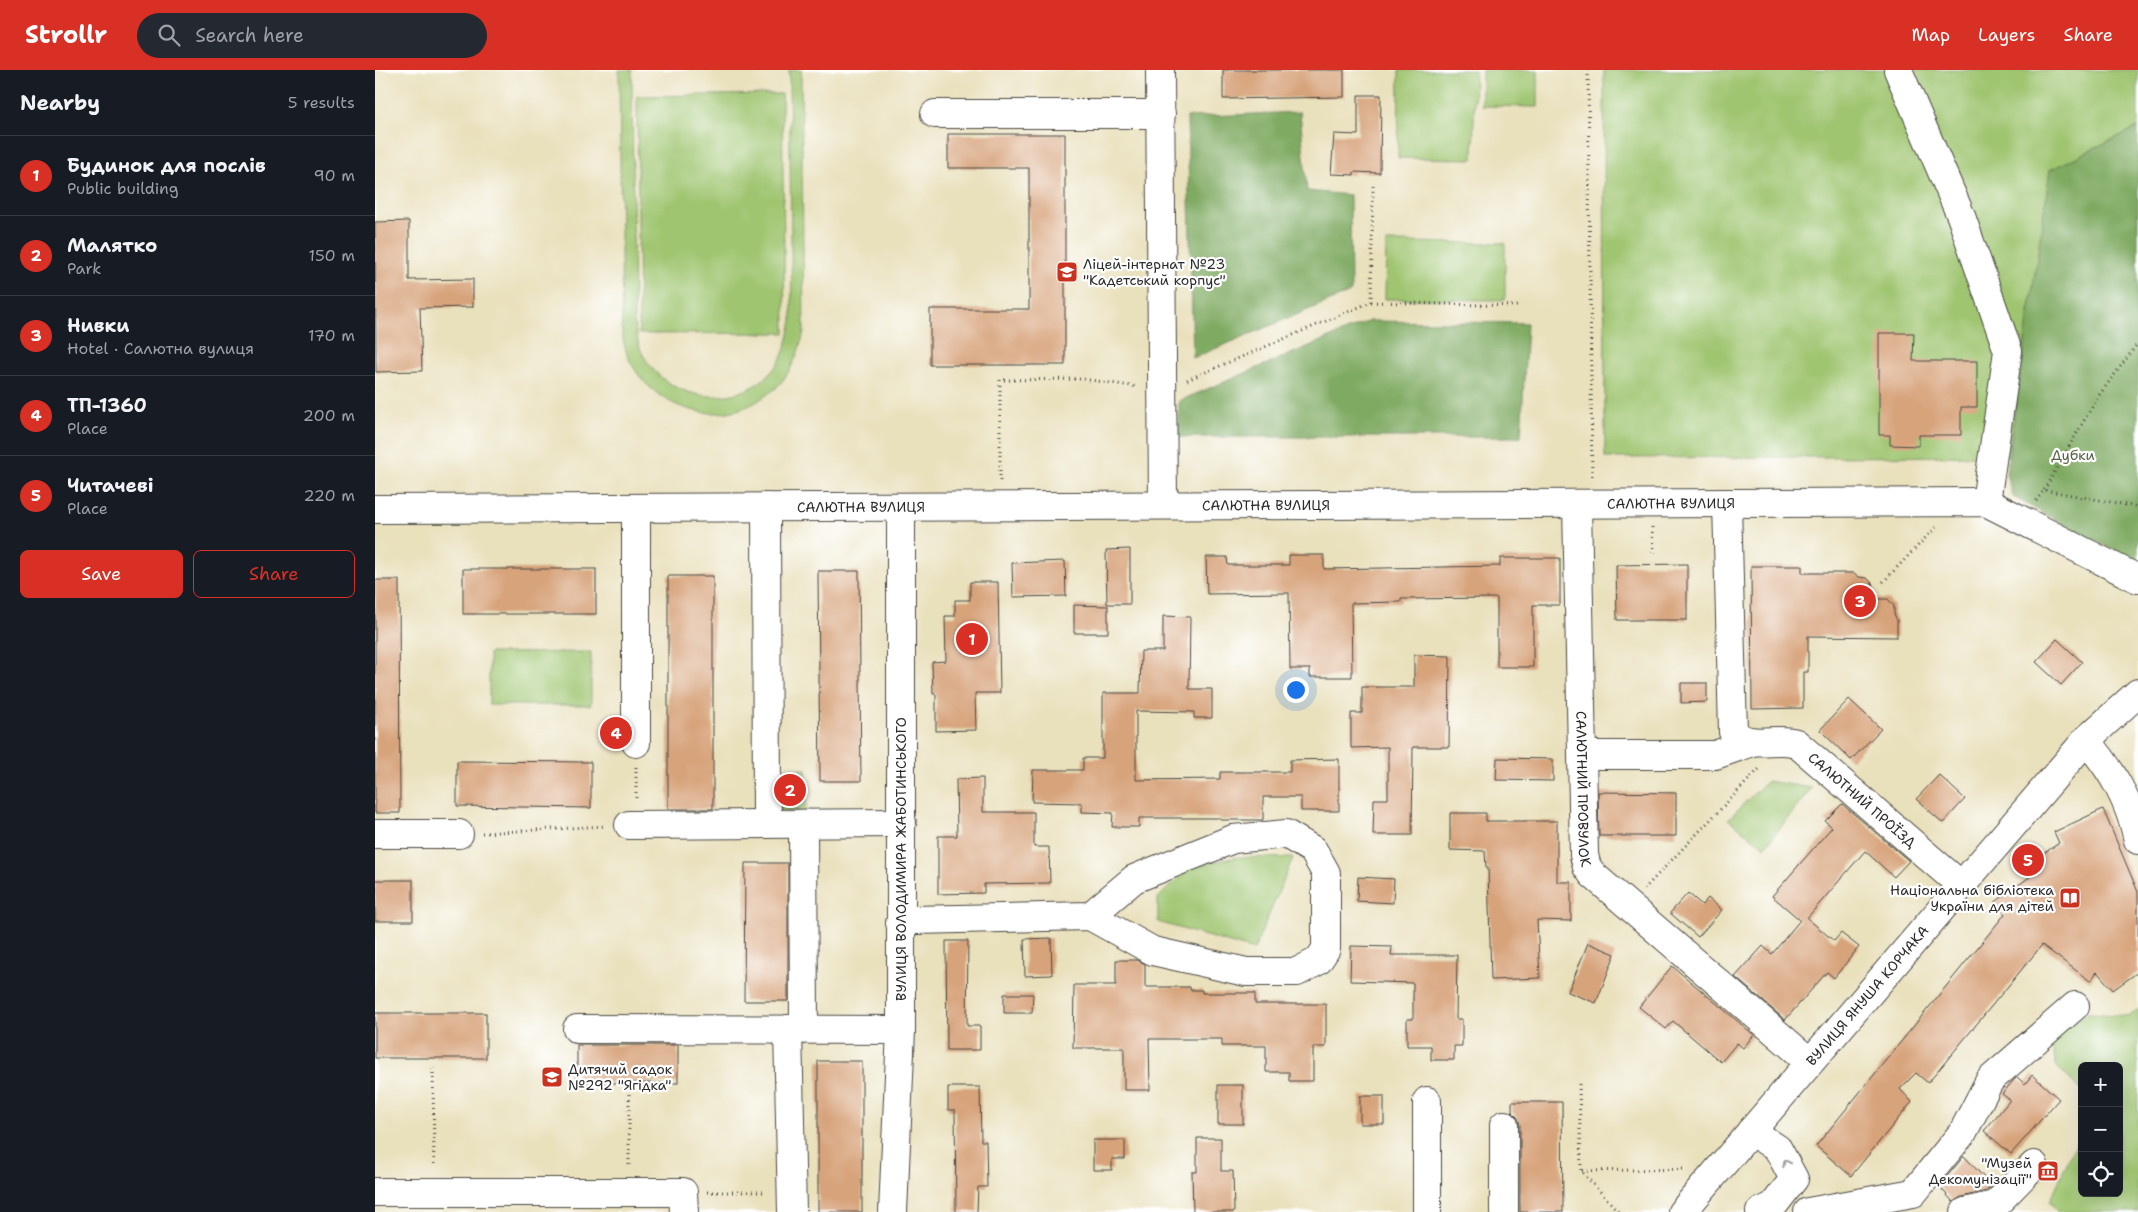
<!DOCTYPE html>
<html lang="en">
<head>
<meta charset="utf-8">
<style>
  :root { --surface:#171b24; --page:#242831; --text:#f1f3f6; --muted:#9ea1a6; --line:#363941; --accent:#d93025 }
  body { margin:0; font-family:"Shantell Sans",sans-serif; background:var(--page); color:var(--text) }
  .controls { position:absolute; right:15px; bottom:15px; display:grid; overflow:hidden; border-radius:8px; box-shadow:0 5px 20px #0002 }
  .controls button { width:45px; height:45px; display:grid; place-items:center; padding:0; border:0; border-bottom:1px solid var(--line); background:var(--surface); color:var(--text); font:25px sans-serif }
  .you { position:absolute; left:920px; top:619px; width:18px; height:18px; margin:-12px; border:4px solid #fff; border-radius:50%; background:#1a73e8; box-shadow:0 0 0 8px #1a73e833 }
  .badge { display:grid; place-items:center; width:32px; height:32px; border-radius:50%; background:var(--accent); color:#fff; font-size:16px; font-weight:700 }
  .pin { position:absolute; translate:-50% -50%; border:2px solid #fff; box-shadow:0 1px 5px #0006 }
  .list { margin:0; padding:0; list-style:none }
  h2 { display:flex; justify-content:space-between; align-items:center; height:65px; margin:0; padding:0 20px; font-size:21px }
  h2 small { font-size:16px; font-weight:400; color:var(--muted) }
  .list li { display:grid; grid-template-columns:32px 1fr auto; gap:15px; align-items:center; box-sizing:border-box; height:80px; padding:0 20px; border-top:1px solid var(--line) }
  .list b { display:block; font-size:19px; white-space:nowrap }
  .list p { margin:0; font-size:16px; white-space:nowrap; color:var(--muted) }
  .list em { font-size:16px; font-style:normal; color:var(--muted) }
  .actions { display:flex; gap:10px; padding:15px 20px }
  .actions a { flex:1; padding:11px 0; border:1px solid var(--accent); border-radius:8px; text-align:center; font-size:18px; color:var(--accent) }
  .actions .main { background:var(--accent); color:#fff }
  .icon { flex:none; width:28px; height:28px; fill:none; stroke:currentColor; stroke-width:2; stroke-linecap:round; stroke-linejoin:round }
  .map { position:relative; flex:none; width:1763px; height:1142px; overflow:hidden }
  header { display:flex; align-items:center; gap:30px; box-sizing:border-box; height:70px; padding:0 25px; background:var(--accent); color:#fff }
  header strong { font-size:24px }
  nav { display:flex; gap:28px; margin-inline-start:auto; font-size:18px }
  .search { width:350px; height:45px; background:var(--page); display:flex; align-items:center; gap:12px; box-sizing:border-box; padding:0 18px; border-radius:28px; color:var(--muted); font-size:19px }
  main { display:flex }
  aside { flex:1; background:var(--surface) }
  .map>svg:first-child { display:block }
  .green { fill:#9fc570; stroke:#65784e }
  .forest { fill:#7faa62; stroke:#556a46 }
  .building { fill:#d7a37a }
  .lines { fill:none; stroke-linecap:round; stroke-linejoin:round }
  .minor-casing { stroke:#484641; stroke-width:30 }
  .path { stroke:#484641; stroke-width:3; stroke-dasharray:1 4; stroke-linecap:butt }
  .minor { stroke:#fff; stroke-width:28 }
  .oneway { stroke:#a0a0a0 }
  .labels { text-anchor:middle; stroke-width:4.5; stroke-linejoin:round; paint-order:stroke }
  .poi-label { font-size:14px; fill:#2b2b2b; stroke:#fff; text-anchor:start }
  .park-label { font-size:14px; fill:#546143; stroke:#fff }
  .street-label { font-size:14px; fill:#2b2b2b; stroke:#fff }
</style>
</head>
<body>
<header>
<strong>Strollr</strong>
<div class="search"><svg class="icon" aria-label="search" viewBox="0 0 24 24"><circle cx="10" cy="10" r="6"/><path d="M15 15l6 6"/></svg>Search here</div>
<nav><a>Map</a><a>Layers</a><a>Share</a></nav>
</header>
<main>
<aside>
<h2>Nearby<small>5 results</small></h2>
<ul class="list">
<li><span class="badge">1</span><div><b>Будинок для послів</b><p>Public building</p></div><em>90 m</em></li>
<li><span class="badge">2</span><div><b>Малятко</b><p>Park</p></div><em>150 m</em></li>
<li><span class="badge">3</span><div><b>Нивки</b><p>Hotel · Салютна вулиця</p></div><em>170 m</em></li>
<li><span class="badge">4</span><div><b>ТП-1360</b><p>Place</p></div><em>200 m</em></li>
<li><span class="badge">5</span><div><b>Читачеві</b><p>Place</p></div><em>220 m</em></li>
</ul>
<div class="actions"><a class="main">Save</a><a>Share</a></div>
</aside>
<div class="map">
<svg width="1763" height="1142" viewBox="0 0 1763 1142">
  <rect width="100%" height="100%" fill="#fff"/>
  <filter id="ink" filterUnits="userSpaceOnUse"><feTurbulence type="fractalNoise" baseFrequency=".02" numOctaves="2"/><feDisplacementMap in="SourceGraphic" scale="10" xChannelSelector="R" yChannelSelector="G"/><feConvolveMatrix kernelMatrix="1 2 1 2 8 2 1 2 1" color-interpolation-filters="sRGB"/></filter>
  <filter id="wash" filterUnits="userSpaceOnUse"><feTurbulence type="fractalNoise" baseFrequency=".0096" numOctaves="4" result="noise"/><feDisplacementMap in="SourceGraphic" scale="20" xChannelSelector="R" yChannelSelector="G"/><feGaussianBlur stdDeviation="1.12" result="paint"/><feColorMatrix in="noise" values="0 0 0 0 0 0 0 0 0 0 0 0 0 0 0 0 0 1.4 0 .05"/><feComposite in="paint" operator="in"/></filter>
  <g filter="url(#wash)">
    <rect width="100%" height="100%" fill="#e9e0bc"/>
    <g class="green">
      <path d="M244,0H257L259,252C261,260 262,270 265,278C286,331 361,343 398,300C410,286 413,269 417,251L414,0H426L429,262C424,281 418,298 405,314C401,319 395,322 390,326C346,360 281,340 256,293C251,285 249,273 247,264Z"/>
      <path d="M1024,0H1100L1098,89L1023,88Z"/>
      <path d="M1107,0H1163V37L1107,36Z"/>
      <path d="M1229,0H1763V57L1675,100L1633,386L1230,388Z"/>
      <path d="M407,24L410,263L264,264L262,26Z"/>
      <path d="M1011,172L1130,173V230L1010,229Z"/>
      <path d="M216,582V635H114V583Z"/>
      <rect x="399" y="699" width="32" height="43"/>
      <path d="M1392,711L1437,718L1390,777L1353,749Z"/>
      <path d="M861,787L918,788L879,880L783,852V828L813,798Z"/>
      <path d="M1763,939V1142H1682L1675,1131L1707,1059V1123H1744V996H1707V1021L1681,996L1676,968L1713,943L1755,946Z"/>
    </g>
    <g class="forest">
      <path d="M925,42L932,121L975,125L976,222L818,288L812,47Z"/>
      <path d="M1763,57V493L1638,427L1631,404L1675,100Z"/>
      <path d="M994,251L1152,253L1146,367H804V331Z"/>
    </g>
    <g id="blocks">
      <g class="building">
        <path d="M848,0H969V27L848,29Z"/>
        <path d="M983,25H1006L1005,103L979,102V105L956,104L959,64L983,65Z"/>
        <path d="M573,64H690V295H555V239H654V98H573Z"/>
        <path d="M34,151V210L98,209V237L45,238L47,301L1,302L0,152Z"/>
        <path d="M1504,263H1539L1538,291H1602V337H1586V365H1544V376L1515,375V365H1504Z"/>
        <path d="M755,479V534H732L731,480Z"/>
        <path d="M914,485H949V499L1125,496V488H1185V535H1158V597H1122V528L1026,529V532L976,533L977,607H935V599H915L914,523L832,524L831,487H852L853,495H914Z"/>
        <path d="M690,491L691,526L638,527L637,493Z"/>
        <path d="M1312,494V550H1242L1241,495Z"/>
        <path d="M1376,496H1427V503H1479L1484,507L1492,508L1498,514L1500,529H1513L1519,536V544L1522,550V567L1433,566V602H1428V638L1377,639Z"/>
        <rect x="88" y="499" width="133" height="45"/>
        <path d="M443,501H484L486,711H445Z"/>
        <rect x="293" y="506" width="45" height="233"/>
        <path d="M0,510H24L25,743H0Z"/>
        <path d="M595,512H623L625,623H600L601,660L561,661V624H558L557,592L571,591L570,546H580V530H595Z"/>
        <path d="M699,535L733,536V563H699Z"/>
        <path d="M788,546L815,547L814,619H837V648H819V642L761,641V710L845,709V702H915V690L964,689V741H926V727H888V750H845V748H764V757H737L738,743L707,742V733L657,732L658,700H708V688H728V623H765L766,581H788Z"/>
        <path d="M1682,569L1707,592L1686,615L1661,592Z"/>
        <path d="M1039,585L1075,586L1074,677H1038L1037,765H998L999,729H1013V677L976,678V643H987V617H1039Z"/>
        <path d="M1306,613H1332V632L1306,633Z"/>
        <path d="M1474,629L1506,659L1476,690L1445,660Z"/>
        <path d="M1122,688L1178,689V711L1121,710Z"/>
        <path d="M82,691L216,692V738L82,736Z"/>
        <path d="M1564,705L1590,729L1568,753L1541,729Z"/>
        <path d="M608,708V742H659V777H674L675,813L609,814V823L563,824V766H582L581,709Z"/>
        <path d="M1223,722L1301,723V766H1224Z"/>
        <path d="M1467,734L1534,791L1519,807L1490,781L1432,848L1459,871L1466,863L1484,877L1459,908L1452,902L1410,950L1360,907L1388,876L1397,884L1425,850L1397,826L1457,757L1450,751Z"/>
        <path d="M1728,739L1763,822V902L1738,920L1722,902L1715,911L1667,875L1553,1013L1541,1003L1525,1019L1537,1032L1476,1106L1441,1076L1630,844L1619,833L1656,806L1647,798L1684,773L1679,762Z"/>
        <path d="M1075,743H1111V751H1182V812H1196V851L1162,850L1165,908L1116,910L1113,798H1111L1110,781L1075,780Z"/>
        <path d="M370,793H413V931H369Z"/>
        <path d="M983,807L1019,809L1018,833L982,831Z"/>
        <rect x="0" y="810" width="38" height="41"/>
        <path d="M1313,823L1327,835L1333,828L1347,840L1323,867L1295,843Z"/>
        <path d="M676,868L677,905L650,906L649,869Z"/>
        <path d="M571,871H593L592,956H605V980H572Z"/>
        <path d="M1213,873L1240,884L1221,933L1193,922Z"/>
        <path d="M976,876L1017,877L1016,885H1082L1081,949H1087V976H1079V990H1056V976H1032V949H1038V913L975,911Z"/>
        <path d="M741,890H762L770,894V917H815V920H827V923H880V934H951V977H938V1011H914V1002H891V976H847V969H774L775,1020H749V978H698L699,915H741Z"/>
        <path d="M1297,896L1379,965L1368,978L1362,973L1346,992L1298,951L1291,959L1264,937Z"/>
        <path d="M629,924H658L657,943H629Z"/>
        <rect x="0" y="943" width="111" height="45"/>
        <rect x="202" y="975" width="101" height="38"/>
        <rect x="443" y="991" width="44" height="151"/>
        <path d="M1657,1005L1684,1029L1636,1084L1609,1061L1635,1030L1627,1024L1638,1011L1642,1007L1650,1014Z"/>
        <rect x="843" y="1015" width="25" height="39"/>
        <path d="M573,1017H605L606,1071H611L612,1117H603L602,1142H581L580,1040H573Z"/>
        <rect x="985" y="1026" width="24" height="28"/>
        <path d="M1137,1032H1187L1188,1142H1145V1055L1143,1048L1137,1042Z"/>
        <path d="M822,1068H846V1101H858L859,1142H818L817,1102H822Z"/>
        <path d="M718,1070H750V1089H737V1100H718Z"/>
        <path d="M1589,1086L1617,1116L1611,1121L1586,1127L1578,1132L1564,1116Z"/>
      </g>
    </g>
  </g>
  <g filter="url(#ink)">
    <use href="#blocks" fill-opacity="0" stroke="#484641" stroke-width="1"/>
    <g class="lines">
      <g class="minor-casing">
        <g id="minor">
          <path d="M785,0L788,435"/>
          <path d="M1523,0L1586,146L1633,281L1611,432"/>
          <path d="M560,44H786"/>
          <path id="s1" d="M1352,433L1358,662C1376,680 1400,666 1421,673L1587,816"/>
          <path id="s2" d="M1202,434L1209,785L1212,797L1218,805L1435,992"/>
          <path d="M391,437L392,754"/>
          <path d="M261,438V673"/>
          <path id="s3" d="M0,439L1611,432L1763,509"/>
          <path d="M1711,670C1738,701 1754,730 1763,770"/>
          <path d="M1208,685H1340L1377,672"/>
          <path d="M428,754L429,959"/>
          <path d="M254,755L527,753"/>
          <path d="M0,764H84"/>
          <path d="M525,853L540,850L715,846L778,881L871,902H922L943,891L951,879V803L938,780L911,764L858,769L759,809L715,846"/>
          <path d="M202,959L526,960"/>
          <path d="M413,959L417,1142"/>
          <path d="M1129,1055V1142"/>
          <path d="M1376,1061L1403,1079L1419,1109L1398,1136L1385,1142"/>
          <path d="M0,1122H308L309,1142"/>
          <path d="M518,1142L526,960V437"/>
          <path d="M1052,1142V1031"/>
          <path id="s4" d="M1307,1142L1711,670L1763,623"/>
          <path d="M1433,1142L1538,1123L1588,1062L1615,1010L1700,936"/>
          <path d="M1590,1142L1620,1135L1659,1095"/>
        </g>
      </g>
      <g class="path">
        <path d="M1213,0L1217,410"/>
        <path d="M996,232L1143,236"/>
        <path d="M812,310L996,232L998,116"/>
        <path d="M625,411V310L708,309L763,317"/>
        <path d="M1669,420L1722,328L1763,273"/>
        <path d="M1661,431L1669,420L1763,437"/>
        <path d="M1277,457L1278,484"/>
        <path d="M1508,512L1561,457"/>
        <path d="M261,697V730"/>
        <path d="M107,763L231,756"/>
        <path d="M1269,819L1386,697"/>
        <path d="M58,998L59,1097"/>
        <path d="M1204,1014L1206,1101L1244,1142"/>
        <path d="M254,1024V1098"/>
        <path d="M1207,1101L1311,1099"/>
        <path d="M332,1122H391"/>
      </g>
      <use href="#minor" class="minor"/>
    </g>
    <defs><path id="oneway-chevron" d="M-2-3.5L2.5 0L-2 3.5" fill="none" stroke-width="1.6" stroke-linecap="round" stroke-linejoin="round" transform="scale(1.25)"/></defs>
    <use class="oneway" href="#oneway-chevron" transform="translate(1411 1093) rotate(-117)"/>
  </g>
  <defs>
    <g id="school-square" transform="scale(1.125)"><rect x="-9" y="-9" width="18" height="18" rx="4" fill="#c8321e" stroke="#fff"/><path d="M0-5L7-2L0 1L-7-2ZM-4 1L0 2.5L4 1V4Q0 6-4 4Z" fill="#fff"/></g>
    <g id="library-square" transform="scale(1.125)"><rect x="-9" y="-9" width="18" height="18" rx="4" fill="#c8321e" stroke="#fff"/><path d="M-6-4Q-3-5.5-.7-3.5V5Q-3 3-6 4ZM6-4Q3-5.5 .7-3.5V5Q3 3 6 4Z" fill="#fff"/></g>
    <g id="museum-square" transform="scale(1.125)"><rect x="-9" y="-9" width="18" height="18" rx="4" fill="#c8321e" stroke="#fff"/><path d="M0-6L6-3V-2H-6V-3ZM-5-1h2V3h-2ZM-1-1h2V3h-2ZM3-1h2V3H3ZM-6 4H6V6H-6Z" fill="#fff"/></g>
  </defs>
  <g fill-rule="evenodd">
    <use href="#school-square" x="692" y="202"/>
    <use href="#library-square" x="1695" y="828"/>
    <use href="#school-square" x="177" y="1007"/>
    <use href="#museum-square" x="1673" y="1101"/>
  </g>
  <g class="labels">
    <g class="poi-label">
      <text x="708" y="199">Ліцей-інтернат №23<tspan x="708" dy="16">"Кадетський корпус"</tspan></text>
      <text x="1679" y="825" text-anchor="end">Національна бібліотека<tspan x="1679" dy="16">України для дітей</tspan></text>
      <text x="193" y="1004">Дитячий садок<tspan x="193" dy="16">№292 "Ягідка"</tspan></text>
      <text x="1657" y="1098" text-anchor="end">"Музей<tspan x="1657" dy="16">Декомунізації"</tspan></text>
    </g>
    <g class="park-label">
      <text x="1698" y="390">Дубки</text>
    </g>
    <g class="street-label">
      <text dy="5" stroke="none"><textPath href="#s3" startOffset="1296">САЛЮТНА ВУЛИЦЯ</textPath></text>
      <text dy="5" stroke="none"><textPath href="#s3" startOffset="891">САЛЮТНА ВУЛИЦЯ</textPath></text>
      <text dy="5" stroke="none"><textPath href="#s3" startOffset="486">САЛЮТНА ВУЛИЦЯ</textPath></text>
      <text dy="5" stroke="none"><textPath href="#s2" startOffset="285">САЛЮТНИЙ ПРОВУЛОК</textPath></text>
      <text dy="5" stroke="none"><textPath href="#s1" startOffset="382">САЛЮТНИЙ ПРОЇЗД</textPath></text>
      <text transform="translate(526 789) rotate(-90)" y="5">ВУЛИЦЯ ВОЛОДИМИРА ЖАБОТИНСЬКОГО</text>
      <text dy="5" stroke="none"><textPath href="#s4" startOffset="285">ВУЛИЦЯ ЯНУША КОРЧАКА</textPath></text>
    </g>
  </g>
</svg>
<div class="controls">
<button>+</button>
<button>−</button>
<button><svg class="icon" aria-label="locate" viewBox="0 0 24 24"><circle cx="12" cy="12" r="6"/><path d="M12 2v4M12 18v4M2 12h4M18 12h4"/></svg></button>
</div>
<div class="you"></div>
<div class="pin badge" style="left:597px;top:569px">1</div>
<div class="pin badge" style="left:415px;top:720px">2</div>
<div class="pin badge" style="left:1485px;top:531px">3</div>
<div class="pin badge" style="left:241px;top:663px">4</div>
<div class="pin badge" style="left:1653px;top:790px">5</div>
</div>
</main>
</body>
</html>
